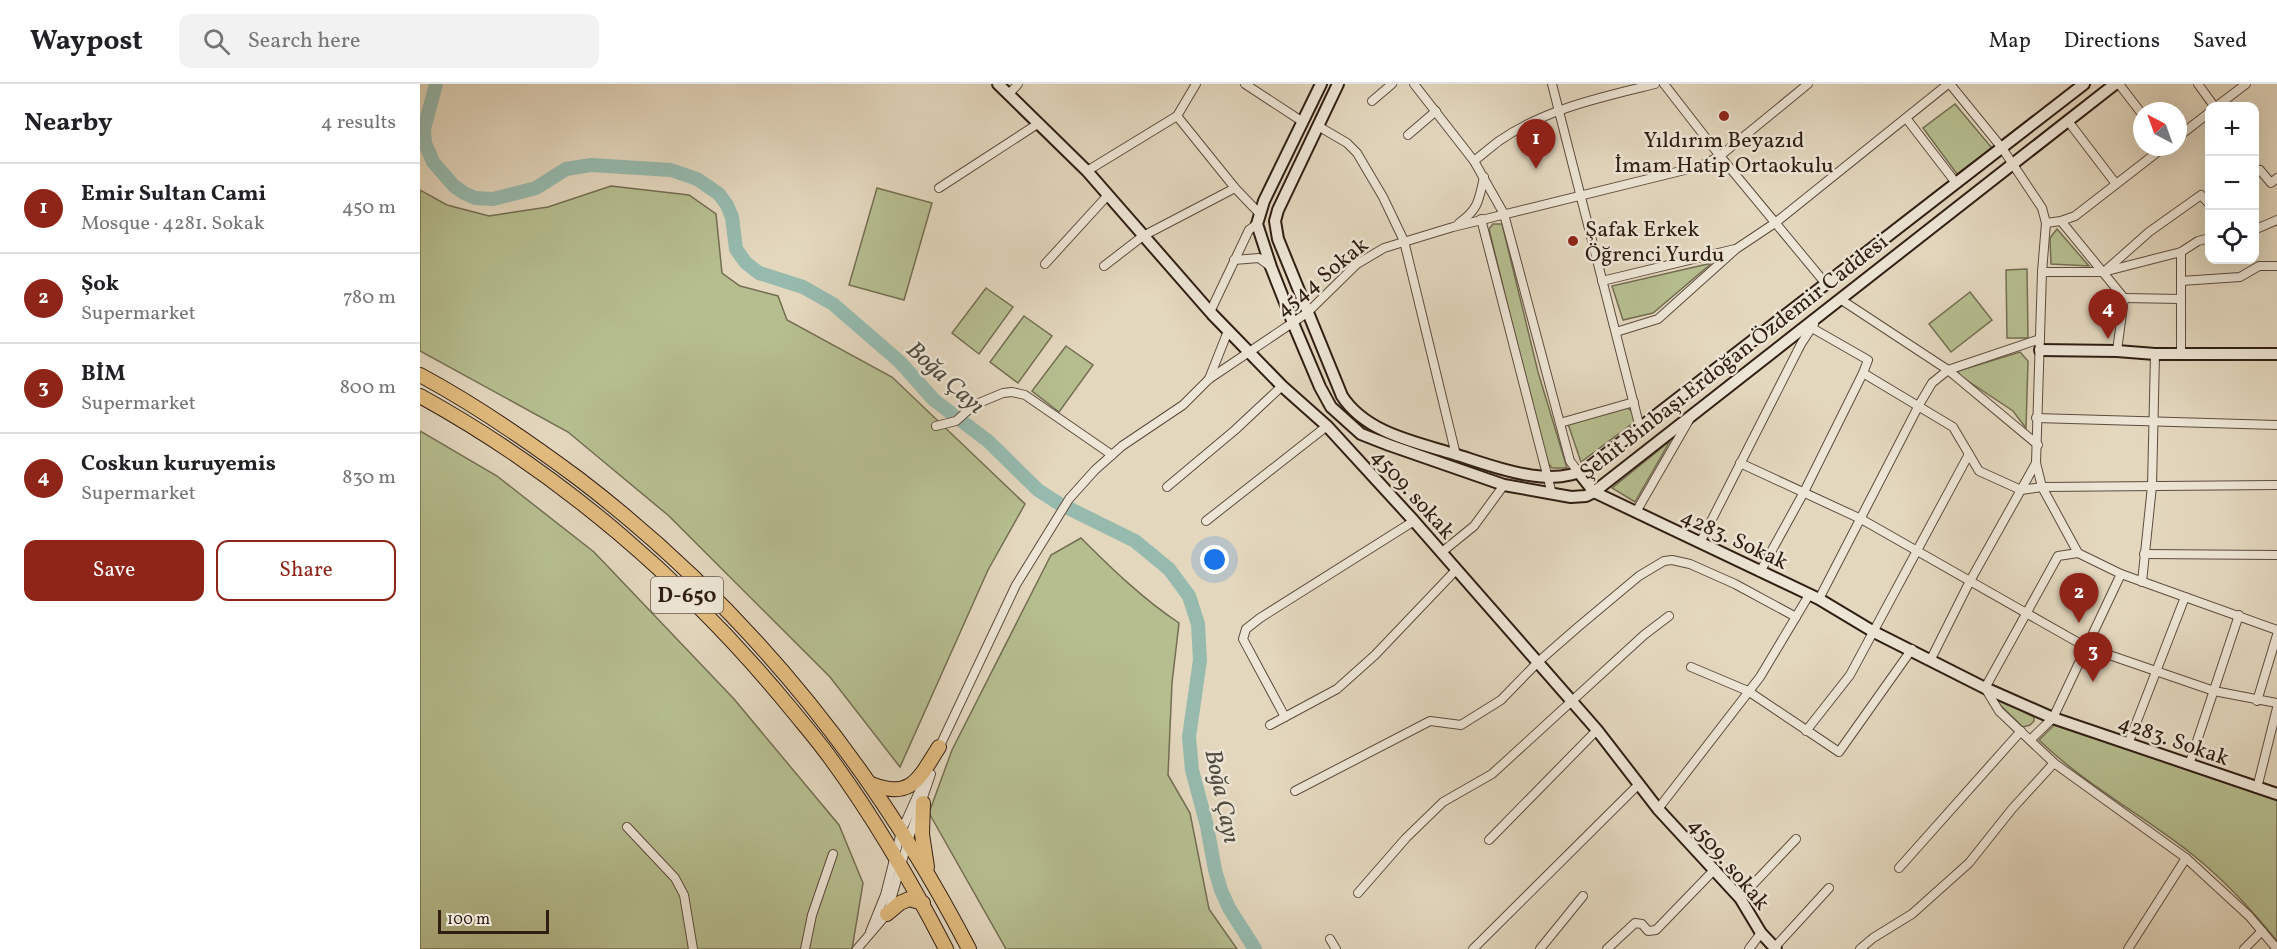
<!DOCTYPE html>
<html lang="en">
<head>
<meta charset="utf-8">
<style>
  :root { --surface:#fff; --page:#f2f2f2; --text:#202124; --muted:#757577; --line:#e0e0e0; --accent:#8f2418 }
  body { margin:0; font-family:Vollkorn,serif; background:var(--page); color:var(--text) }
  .controls { position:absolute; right:18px; top:18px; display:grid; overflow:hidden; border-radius:12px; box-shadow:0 6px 24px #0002 }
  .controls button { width:54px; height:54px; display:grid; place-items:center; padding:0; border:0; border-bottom:2px solid var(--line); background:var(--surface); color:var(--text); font:30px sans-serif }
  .compass { position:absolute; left:1713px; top:18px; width:54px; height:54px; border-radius:50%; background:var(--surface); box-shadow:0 6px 24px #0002; rotate:319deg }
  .scale { position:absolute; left:18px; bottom:15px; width:111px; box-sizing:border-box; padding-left:6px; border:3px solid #301e13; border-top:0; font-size:16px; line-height:21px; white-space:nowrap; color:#301e13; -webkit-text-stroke:4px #ede5d5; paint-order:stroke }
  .you { position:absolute; left:795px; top:476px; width:21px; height:21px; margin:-15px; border:4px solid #fff; border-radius:50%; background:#1a73e8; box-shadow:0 0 0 9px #1a73e833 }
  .badge { display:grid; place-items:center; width:39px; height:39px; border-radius:50%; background:var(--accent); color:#fff; font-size:20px; font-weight:700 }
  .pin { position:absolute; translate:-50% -50px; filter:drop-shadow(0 2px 3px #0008) }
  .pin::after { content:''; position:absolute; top:32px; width:21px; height:18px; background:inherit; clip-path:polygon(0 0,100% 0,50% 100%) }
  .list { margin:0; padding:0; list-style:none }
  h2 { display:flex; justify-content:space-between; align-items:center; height:78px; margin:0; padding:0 24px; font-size:26px }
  h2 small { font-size:20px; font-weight:400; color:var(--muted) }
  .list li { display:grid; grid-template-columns:39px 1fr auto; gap:18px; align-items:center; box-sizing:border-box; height:90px; padding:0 24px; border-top:2px solid var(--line) }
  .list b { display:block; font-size:22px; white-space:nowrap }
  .list p { margin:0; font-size:20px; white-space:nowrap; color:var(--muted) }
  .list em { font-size:20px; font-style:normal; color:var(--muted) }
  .actions { display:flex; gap:12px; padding:18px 24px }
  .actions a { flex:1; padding:14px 0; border:2px solid var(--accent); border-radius:12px; text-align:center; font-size:21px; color:var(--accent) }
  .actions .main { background:var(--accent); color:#fff }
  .icon { flex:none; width:33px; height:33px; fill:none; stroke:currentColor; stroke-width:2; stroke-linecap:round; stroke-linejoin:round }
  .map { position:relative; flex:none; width:1857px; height:865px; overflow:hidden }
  header { display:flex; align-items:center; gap:36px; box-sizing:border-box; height:84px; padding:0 30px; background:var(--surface); border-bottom:2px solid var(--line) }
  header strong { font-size:28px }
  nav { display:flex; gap:33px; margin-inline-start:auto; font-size:21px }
  .search { width:420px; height:54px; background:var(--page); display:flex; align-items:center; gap:15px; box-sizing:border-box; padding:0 21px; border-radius:12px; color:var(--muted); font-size:22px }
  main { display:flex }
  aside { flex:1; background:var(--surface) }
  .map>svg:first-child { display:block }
  .green { fill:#b6be90; stroke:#736e52; stroke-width:1.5 }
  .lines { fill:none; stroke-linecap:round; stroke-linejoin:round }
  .river { stroke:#96baae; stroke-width:14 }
  .street-casing { stroke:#5d4c3e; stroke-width:10 }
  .secondary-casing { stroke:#301e13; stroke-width:14 }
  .highway-casing { stroke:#301e13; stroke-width:16 }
  .street { stroke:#ede5d5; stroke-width:8 }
  .secondary { stroke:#ede5d5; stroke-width:10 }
  .highway { stroke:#e2bc7f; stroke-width:14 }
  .poi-dot { fill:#8f2418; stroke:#ede5d5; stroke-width:2 }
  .labels { text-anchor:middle; stroke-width:5; stroke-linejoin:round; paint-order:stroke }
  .shield { fill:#ede5d5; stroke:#695a4d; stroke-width:1.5 }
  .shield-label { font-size:21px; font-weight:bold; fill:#301e13 }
  .poi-label { font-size:22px; fill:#301e13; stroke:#ede5d5 }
  .street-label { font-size:22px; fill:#301e13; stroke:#ede5d5 }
  .water-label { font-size:24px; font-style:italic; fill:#4f4d42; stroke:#ede5d5 }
</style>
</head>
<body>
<header>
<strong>Waypost</strong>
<div class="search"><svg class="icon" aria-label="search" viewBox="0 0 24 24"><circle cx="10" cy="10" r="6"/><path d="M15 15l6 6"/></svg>Search here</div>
<nav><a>Map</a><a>Directions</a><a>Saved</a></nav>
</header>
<main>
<aside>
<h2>Nearby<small>4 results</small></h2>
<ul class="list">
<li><span class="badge">1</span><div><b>Emir Sultan Cami</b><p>Mosque · 4281. Sokak</p></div><em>450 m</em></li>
<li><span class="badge">2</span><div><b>Şok</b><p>Supermarket</p></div><em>780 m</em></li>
<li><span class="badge">3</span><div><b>BİM</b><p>Supermarket</p></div><em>800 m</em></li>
<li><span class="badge">4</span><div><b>Coskun kuruyemis</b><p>Supermarket</p></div><em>830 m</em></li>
</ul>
<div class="actions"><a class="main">Save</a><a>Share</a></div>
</aside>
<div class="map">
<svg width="1857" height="865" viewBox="0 0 1857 865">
  <rect width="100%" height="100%" fill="#e3d7be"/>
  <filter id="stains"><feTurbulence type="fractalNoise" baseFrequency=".00333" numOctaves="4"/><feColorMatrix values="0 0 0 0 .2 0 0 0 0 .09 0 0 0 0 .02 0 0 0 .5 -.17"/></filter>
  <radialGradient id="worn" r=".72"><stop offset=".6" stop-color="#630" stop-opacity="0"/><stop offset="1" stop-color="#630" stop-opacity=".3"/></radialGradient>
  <g class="green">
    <path d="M1535,20L1572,64L1537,90L1503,44Z"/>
    <path d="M191,102L269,111L296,130L302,189L320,202L358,212L367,236L472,293L605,420L568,486L480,683L410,593L249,432L148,348L0,267V106L27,121L69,132L128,123Z"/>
    <path d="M457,104L512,119L484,216L429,201Z"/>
    <path d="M1073,140H1082L1118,288L1147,384H1132L1125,375L1069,145Z"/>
    <path d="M1637,145L1669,182L1631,180L1630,154Z"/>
    <path d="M1292,179L1233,229L1203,236L1192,202Z"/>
    <path d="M1607,185L1608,254H1587L1586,186Z"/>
    <path d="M566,204L593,223L559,270L532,249Z"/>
    <path d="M1550,208L1572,236L1531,268L1509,240Z"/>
    <path d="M604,232L632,252L598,299L570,278Z"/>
    <path d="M646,262L673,281L639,328L612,307Z"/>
    <path d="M1600,268L1608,277L1606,344L1593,327L1539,291L1538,287Z"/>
    <path d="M1207,324L1211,326L1215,335L1213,339L1161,378L1148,340Z"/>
    <path d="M0,347L77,392L174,468L314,615L419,741L443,799L432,865H0Z"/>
    <path d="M1250,357L1215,418L1192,404Z"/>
    <path d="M661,454C692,485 723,515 759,539L752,599L748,691L770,729L789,825L817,865H586L509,729L532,666L631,471Z"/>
    <path d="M1574,613L1614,633V637L1610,641L1603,643L1579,620Z"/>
    <path d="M1634,641L1857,716V857C1832,826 1804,796 1773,771C1723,731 1665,701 1619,656Z"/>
  </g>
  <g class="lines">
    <path class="river" d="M16,0L4,45L5,59L13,78L34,102L44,109L55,114L73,115L116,104L146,85L171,81L251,86L277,95L299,110L307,121L312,133L316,165L326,179L339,189L383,203L413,220L480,278L514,316L568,357L618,406L638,419L715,457L749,485L769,512L778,540L780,576L769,653L772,686L787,742L795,786L801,806L809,824L835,865"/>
    <g class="street-casing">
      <g id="street">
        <path d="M825,0L883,38"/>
        <path d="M994,0L1054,77L1084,130L1150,377L1159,389"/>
        <path d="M1132,0L1220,344"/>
        <path d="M1244,0L1300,72L1406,200"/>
        <path d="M1530,0L1582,64L1622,124L1626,139L1622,188L1616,379L1622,403L1658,469L1701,490L1857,546"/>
        <path d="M1699,0L1722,30"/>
        <path d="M1778,0L1794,22"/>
        <path d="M589,10L598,0"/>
        <path d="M952,17L972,0"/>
        <path d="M1797,22L1826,0"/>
        <path d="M757,32L815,104L839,129"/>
        <path d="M1486,34L1536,99"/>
        <path d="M1648,37L1696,100"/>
        <path d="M898,42L927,59L937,69L963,113L984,157L1036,371"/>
        <path d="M988,51L1016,27"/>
        <path d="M1758,53L1790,28"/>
        <path d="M1054,77C1063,70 1071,63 1079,57C1125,25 1182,13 1235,0"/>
        <path d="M667,87L757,32L776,0"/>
        <path d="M1834,90L1840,86L1851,99L1857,94"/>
        <path d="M519,104L619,39"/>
        <path d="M1061,135L1132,410"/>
        <path d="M1641,137L1704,214L1697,267"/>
        <path d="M1039,139C1059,125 1059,115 1064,93"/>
        <path d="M1626,139L1641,137L1655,132L1744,63"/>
        <path d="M1834,146L1857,136"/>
        <path d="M1761,168V269"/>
        <path d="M814,176L839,174L851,183"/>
        <path d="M625,180L688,111"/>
        <path d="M684,182L723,152L815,104"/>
        <path d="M1685,187L1729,148L1781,111L1790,121"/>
        <path d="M1622,188H1683L1761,168L1778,157L1790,154"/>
        <path d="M1182,197L1315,165"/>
        <path d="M1761,197L1820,193L1839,182H1857"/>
        <path d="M1704,214L1761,215"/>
        <path d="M1420,215L1528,286L1620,255"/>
        <path d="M790,228L829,146L837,140"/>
        <path d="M1196,248L1238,235L1316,165L1355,139L1528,0"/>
        <path d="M1443,289L1533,343L1559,387L1601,406L1622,403L1857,401"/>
        <path d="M789,295L808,247"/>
        <path d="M1616,334L1857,341"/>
        <path d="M1140,339L1214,318"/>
        <path d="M516,342L536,337L554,321L583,309L592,308L605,311L692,371"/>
        <path d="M1320,379L1441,435L1666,563L1794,607L1857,619"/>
        <path d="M747,403L815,346L862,302"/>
        <path d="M1216,428L1269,336"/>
        <path d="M786,437L907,342"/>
        <path d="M1280,459L1381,260L1394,240"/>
        <path d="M1022,468L1054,442L1084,401"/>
        <path d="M1658,469L1638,472L1565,604L1579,627L1634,679L1766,774L1829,832L1857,865"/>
        <path d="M1724,470L1857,471"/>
        <path d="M1340,488L1384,408L1443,289L1448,276L1392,244"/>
        <path d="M1722,498L1732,402L1735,270"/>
        <path d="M1399,515L1499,321L1512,299L1528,286L1618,361"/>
        <path d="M1511,575L1550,497L1616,379"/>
        <path d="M1271,583L1328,607L1419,668L1492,565"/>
        <path d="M1837,617L1857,551"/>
        <path d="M865,633L823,555L826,545L840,534L994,437"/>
        <path d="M850,641L917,605L955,571L1036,486"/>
        <path d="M1386,647L1430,591L1549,370"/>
        <path d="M1610,656L1633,634L1701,490"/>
        <path d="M1708,660L1765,513"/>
        <path d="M518,666L596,501L649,415L675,386L702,362L763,321L789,295L887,229L937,180L964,164L1033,143L1281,82L1300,72L1388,0"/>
        <path d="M1769,681L1819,531"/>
        <path d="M1837,704L1857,624"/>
        <path d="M875,707L1010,637L1041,641L1081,616L1118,578L1158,543L1219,492L1244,477L1252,476L1270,480L1315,500L1376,533"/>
        <path d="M1238,725L1340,593L1389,511"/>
        <path d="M207,743L255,794L264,811L273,865"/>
        <path d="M1069,756L1177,646"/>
        <path d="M1479,784L1601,647"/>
        <path d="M938,809L986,754L1023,718L1072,690L1224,551L1249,532"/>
        <path d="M1320,814L1376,755"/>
        <path d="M450,848L465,811L481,748L507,690"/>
        <path d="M910,855L916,865"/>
        <path d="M1355,863L1409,804"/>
        <path d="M385,865L392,831L413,770"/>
        <path d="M437,865L467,830L488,757L511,690"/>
        <path d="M1053,865L1218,701"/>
        <path d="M1120,865L1163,812"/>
        <path d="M1187,865L1215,839L1222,840L1228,847L1236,846L1295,785"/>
        <path d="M1329,865L1341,849"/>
        <path d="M1440,865L1453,854L1492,830L1549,779L1592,725L1634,679"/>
        <path d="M1708,865L1766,774"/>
        <path d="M1824,865L1842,847"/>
      </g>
    </g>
    <g class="secondary-casing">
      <g id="secondary">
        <path d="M578,0L667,87L792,230L862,302L907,342L994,437L1177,646L1238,725L1320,814L1341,849L1356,865"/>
        <path d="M901,0L844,117L837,140L851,183L873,239L900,303L911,323L941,350L969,361L1084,401L1151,413L1166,412L1174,408L1695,0"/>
        <path d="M918,0L858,126L855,137L858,155L922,312C946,349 995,358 1034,370C1073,382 1130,406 1168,384L1664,0"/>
        <path d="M1620,266L1697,267L1735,270H1857"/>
        <path d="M1159,389L1174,408L1399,515L1454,548L1565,604L1633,634L1857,710"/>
      </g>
    </g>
    <g class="highway-casing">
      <g id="highway">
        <path d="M0,291C56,321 108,357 159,395C325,522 453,680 549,865"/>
        <path d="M0,312C142,390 269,500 372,626C385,642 399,658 411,675C455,735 492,799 526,865"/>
        <path d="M451,700C492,716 499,694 519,663"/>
        <path d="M503,719L502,750L507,783"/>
        <path d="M467,830L480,819L489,815L503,819"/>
      </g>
    </g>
    <use href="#street" class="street"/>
    <use href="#secondary" class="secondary"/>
    <use href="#highway" class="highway"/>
  </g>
  <g class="poi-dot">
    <circle cx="1304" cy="32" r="6"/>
    <circle cx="1153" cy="157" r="6"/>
  </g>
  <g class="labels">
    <rect class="shield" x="231" y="493" width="72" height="36" rx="4.5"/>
    <g class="shield-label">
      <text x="267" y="518">D-650</text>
    </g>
    <g class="poi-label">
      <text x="1304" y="63">Yıldırım Beyazıd<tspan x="1304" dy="25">İmam Hatip Ortaokulu</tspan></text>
      <text x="1165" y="152" text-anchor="start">Şafak Erkek<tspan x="1165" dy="25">Öğrenci Yurdu</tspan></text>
    </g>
    <g class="street-label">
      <text transform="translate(901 192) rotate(-39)" y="8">4544 Sokak</text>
      <text transform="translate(1313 272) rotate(-38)" y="8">Şehit Binbaşı Erdoğan Özdemir Caddesi</text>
      <text transform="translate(994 409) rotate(48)" y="8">4509. sokak</text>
      <text transform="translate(1315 454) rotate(25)" y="8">4283. Sokak</text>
      <text transform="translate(1754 655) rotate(19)" y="8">4283. Sokak</text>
      <text transform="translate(1310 779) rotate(50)" y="8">4509. sokak</text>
    </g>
    <g class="water-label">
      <text transform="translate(526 293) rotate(42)" y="8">Boğa Çayı</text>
      <text transform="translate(803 712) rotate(78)" y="8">Boğa Çayı</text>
    </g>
  </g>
  <rect width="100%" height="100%" filter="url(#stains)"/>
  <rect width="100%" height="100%" fill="url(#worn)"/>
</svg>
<div class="controls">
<button>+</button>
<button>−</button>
<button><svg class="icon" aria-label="locate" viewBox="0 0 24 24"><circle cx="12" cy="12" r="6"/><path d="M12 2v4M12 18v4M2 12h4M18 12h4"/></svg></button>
</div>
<svg class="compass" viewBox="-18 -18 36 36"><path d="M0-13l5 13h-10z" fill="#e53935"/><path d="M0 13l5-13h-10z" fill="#757577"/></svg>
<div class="scale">100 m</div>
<div class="you"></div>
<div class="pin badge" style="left:1116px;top:85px">1</div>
<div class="pin badge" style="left:1659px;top:539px">2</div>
<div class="pin badge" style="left:1673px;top:598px">3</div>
<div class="pin badge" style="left:1688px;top:255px">4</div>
</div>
</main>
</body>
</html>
